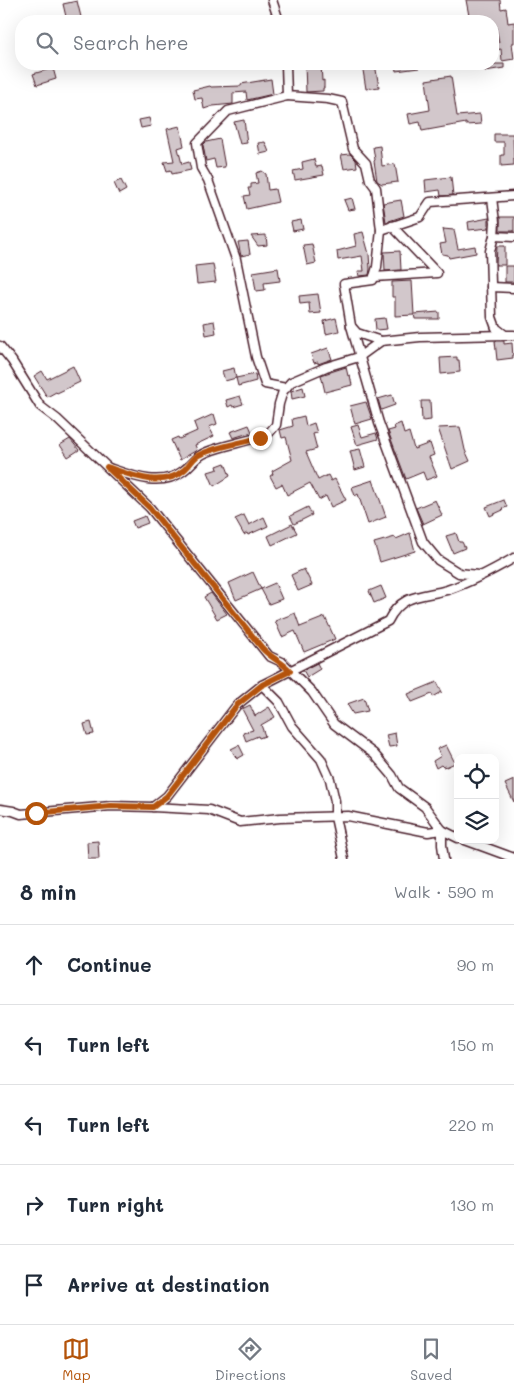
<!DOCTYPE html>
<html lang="en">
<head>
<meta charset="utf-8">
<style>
  :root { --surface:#fff; --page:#f2f2f3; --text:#1f2937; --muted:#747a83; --line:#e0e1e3; --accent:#b45309 }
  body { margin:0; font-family:Mali,sans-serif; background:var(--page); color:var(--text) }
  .controls { position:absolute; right:15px; bottom:15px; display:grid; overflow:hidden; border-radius:10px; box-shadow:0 5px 20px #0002 }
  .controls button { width:45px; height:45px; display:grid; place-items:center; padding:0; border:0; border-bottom:1px solid var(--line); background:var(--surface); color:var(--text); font:25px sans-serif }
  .stop { position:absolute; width:15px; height:15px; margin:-11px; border:4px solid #b45309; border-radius:50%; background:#fff }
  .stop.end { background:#b45309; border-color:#fff; box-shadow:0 1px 5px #0008 }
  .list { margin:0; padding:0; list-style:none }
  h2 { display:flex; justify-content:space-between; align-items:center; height:65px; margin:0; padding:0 20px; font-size:21px }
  h2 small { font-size:16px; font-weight:400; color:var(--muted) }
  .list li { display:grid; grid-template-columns:32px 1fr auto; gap:15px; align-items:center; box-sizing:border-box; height:80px; padding:0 20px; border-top:1px solid var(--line) }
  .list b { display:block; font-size:19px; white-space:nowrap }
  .list em { font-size:16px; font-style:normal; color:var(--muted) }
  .icon { flex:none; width:28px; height:28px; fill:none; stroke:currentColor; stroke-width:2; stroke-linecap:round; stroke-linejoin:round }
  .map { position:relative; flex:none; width:514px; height:859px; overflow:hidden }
  .search { position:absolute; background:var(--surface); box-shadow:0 5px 20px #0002; left:15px; right:15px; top:15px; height:55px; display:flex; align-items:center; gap:12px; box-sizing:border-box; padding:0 18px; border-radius:20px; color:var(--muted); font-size:19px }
  .sheet { height:465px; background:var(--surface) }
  nav { display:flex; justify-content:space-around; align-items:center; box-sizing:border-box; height:70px; border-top:1px solid var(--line); background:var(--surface); font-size:14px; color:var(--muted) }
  nav a { display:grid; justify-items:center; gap:2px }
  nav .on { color:var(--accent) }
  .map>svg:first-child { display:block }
  .building { fill:#d2c7cb; stroke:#4a1f2b }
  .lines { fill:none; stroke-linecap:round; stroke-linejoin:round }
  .minor-casing { stroke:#4a1f2b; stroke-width:11 }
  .minor { stroke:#fff; stroke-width:8 }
  .route { stroke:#b45309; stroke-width:6 }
</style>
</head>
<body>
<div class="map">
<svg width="514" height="859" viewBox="0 0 514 859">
  <rect width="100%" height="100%" fill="#fff"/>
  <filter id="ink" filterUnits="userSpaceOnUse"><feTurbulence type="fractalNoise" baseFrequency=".02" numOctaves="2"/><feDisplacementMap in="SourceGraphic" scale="10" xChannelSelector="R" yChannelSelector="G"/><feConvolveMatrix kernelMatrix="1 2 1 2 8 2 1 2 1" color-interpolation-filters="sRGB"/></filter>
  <g filter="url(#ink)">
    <g class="building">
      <path d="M466,0H500L501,9L506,8L508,23L514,22V43H512L514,59L502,61L501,49L496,50L495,43L499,42L496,27L493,28V21H470Z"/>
      <path d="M77,1L82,21H67L63,4Z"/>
      <path d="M305,64H321L322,81L324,80V88H323V91L306,92Z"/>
      <path d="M362,64H375L379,87L366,89Z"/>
      <path d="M395,64H419V68L396,71Z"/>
      <path d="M484,64H504V68L485,71Z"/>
      <path d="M53,68L56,79L37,85L33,74Z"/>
      <path d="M451,76L457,116L480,114L481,124L466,125V123L422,131L420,122L410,124L408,114L430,110L426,80Z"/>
      <path d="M271,79L273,94L247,100L246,92L233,93V104L213,106L204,109L202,98L195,99L193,90L210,86L211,87L241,86V84Z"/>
      <path d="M149,118L151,126L141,128L139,120Z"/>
      <path d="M244,120L247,143L240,144L234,122Z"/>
      <path d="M180,126L184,146L178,148L182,164L189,162L191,170L172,174L171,170L167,171L164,162L174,161L167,129Z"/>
      <path d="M494,134H513L514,165L501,166V155H504V142H494Z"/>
      <path d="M220,139L225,167L216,168L214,159L206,161L203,145L206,142Z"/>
      <path d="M265,142L269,152L260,154L258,143Z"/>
      <path d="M380,146L382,166L395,164L398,182L382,184L377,181L374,161L375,160L373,147Z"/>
      <path d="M350,154L356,160L357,167L344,169L341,155Z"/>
      <path d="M314,159L316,167L322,166L324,175L295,180L293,171L303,169L302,162Z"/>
      <path d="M262,171L266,174L268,190L275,189L278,202L247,209L244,196L250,195L248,188H251V184L258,183L256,173Z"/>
      <path d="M451,177L453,195L441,196L440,190L426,192L425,180Z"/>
      <path d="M121,180L126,190L119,194L114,183Z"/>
      <path d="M352,198L355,209L348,210L344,200Z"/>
      <path d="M401,200L404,216L386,222L383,203Z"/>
      <rect x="500" y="217" width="14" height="14"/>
      <path d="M489,218V228L469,230L468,222Z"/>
      <path d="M301,220L303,229L293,231L291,222Z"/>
      <path d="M443,229L454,230L458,249L475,246L476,253L449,258L448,255L442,254L440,244L446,243Z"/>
      <path d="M363,232L369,254L370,269L369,275L359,276L358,271H364L362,256L338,260L337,251L356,246L354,234Z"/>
      <path d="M266,235L267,245L258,246L251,236Z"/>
      <path d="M248,241L250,254L241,256L238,242Z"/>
      <path d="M312,244L316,263L307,265L303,245Z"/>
      <path d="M497,246H505V265H496Z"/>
      <path d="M400,251L401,270L385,271L384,252Z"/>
      <path d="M213,264L216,282L197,284L195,266Z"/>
      <rect x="505" y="266" width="9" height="16"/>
      <path d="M278,268L280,281L264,283L265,290L256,291L253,272Z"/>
      <path d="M412,281L414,315L395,316V297H392V282Z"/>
      <path d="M318,294L321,313L310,314L309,303L300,304L299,296Z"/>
      <path d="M439,312V319H415L414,314Z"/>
      <path d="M336,318L339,331L326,334L324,321Z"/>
      <path d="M385,318L387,329L376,330L375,319Z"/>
      <path d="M214,321L216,333L206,335L204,323Z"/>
      <path d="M495,341H504V344L512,343L513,358L497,360Z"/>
      <path d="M328,348L332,359L318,364V362L314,363L311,354Z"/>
      <path d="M457,357V360H459L460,372L441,374L440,358Z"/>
      <path d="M73,366L80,382L57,393L56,392L47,397L34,376L42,371L47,379Z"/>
      <path d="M346,367L348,376L350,375L352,385L325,392L321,375Z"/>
      <path d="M234,368L236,378L225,381L222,371Z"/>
      <path d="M255,374L256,381L238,386L236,378Z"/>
      <path d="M303,387L305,396L292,399L291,391Z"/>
      <path d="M392,395L395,405L381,410L378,399Z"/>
      <path d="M240,396L243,404L233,407L232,405L228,407L226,400Z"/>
      <path d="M421,401H430L431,420L422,421Z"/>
      <path d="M366,402L372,419L355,424L350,406Z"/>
      <path d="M214,414L217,424L209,427L214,436L195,445L197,450L180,460L171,440L178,437L179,439L197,431L194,423Z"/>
      <path d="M304,416L306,426L314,423L317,433L313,434L317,449L306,452L318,480L328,475L331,481L335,479L346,500L331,507L326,496L319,500L310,483L287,495L282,484L276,487L270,476L273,474L272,471L292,460L286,437L282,438L280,430L293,426L292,419Z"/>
      <path d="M401,423L404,434L409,432L414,449L430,443L434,455L429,457L437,476L426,480L423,472L406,479L388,431L395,429L394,426Z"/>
      <path d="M249,425L252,432L233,438L230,432Z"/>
      <path d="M358,425L362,437L376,433L378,439L357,445L351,427Z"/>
      <path d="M460,427L465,450L470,461L452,469L438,428Z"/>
      <path d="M70,439L79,450L68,457L60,445Z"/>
      <path d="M360,449L365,467L355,470L350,451Z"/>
      <path d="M225,463L230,476L214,486L208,472L218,469L217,466Z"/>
      <path d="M373,480L386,517L368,524L358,494L355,496L352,487Z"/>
      <path d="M435,500L442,515L423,524L416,508Z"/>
      <path d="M504,500L507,507L502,509L503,510L490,516L486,507Z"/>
      <path d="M308,507L312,515L294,524L290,516Z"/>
      <path d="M244,515L249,525L264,517L268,526L248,535L247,533L244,535L235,519Z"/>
      <path d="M145,516L148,523L135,528L132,521Z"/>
      <path d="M292,524L297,533L272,545L268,536Z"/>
      <path d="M410,533L415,551L380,562L374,543L395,537L396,539Z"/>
      <path d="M456,533L459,542H462L465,548L453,553L446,536Z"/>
      <path d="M304,569L312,585L298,591L291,575Z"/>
      <path d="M253,572L261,589L236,600L229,583Z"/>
      <path d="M275,583L282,599L269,604L261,589Z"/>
      <path d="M381,586L386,598L374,603L369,591Z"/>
      <path d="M211,593L227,614L217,619L204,597Z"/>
      <path d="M295,613L300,627L325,617L335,639L304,652L295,631L282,637L275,621Z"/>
      <path d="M317,663L320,669L307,677L303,670Z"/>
      <path d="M437,682L442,692L433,697L432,694L412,702L408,694Z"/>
      <path d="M364,698L368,711L353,714L347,704Z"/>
      <path d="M250,705L255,716L269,707L275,717L261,725L265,736L259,738L258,736L246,741L243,733L253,730L242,709Z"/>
      <path d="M91,722L94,734L87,735L84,724Z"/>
      <path d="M395,733L397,746L389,747L386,735Z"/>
      <path d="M239,745L244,755L237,759L231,749Z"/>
      <path d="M446,745L455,763L446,767V766L443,767L441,765L436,768L433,761L441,756L437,749Z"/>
      <path d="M514,780V802L505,784Z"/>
      <path d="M98,841L99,859H88L87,842Z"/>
    </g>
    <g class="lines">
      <g class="minor-casing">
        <g id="minor">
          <path d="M272,0L279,21"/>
          <path d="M286,64L287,96L328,99L342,102L353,149L366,163L370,180L376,188L381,230L420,217L430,202L514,196"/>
          <path d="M492,198L495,222L494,236L490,251L492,317L496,328L505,335H514"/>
          <path d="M381,230L377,267L373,280L344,284L351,326L357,333L381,341"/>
          <path d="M494,236L514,237"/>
          <path d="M374,277L437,273L392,226"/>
          <path d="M491,287L514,288"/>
          <path d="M351,326L379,423L423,542L438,560L459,573L478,575"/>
          <path d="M0,346L12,361L40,406L57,419L150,508L269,656L282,662L312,692L334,724L374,754L392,775L399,788L425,807L442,830L458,838"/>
          <path d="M286,388L265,384L256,357L236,259L208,180L201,168L197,143L228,111L287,96"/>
          <path d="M109,468C132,476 161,488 183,471C193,464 194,457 207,452C227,444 249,442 269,433L276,425L279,404L283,391L291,382L326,367L359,357L381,341L420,337L505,335"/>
          <path d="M262,685L279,702L292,726L321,759L330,779L335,801V817L344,859"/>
          <path d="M153,807L167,796L237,705L262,685L388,621C402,593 422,597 447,590C468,583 495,569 514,558"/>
          <path d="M0,809L13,811L21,814L111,806L153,807L209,810L240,822L280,818L348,816L428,832L442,830V845L444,859"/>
          <path d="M465,840L514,858"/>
        </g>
      </g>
      <use href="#minor" class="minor"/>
    </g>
  </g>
  <g class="lines" filter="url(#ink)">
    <path class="route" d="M36,813L111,806L153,807L167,796L237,705L262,685L290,671C282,662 271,658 262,648L150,508L107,467C131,475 162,489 184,470C189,466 192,460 197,456C210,448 244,442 260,438"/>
  </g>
</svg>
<div class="controls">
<button><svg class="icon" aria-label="locate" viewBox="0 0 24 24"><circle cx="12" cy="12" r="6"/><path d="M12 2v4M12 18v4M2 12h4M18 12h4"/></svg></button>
<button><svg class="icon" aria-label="layers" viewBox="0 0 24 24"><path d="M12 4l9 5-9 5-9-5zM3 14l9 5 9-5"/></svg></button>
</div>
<div class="stop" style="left:36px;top:813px"></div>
<div class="stop end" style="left:260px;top:438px"></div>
<div class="search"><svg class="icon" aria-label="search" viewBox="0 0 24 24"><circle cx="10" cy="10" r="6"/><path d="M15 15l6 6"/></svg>Search here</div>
</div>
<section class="sheet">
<h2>8 min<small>Walk · 590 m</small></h2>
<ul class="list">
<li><svg class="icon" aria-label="ahead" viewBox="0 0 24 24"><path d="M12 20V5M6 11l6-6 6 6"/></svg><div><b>Continue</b></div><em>90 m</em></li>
<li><svg class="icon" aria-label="left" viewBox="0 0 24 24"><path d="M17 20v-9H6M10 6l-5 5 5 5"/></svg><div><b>Turn left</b></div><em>150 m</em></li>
<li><svg class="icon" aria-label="left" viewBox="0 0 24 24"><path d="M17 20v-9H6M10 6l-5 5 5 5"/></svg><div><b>Turn left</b></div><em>220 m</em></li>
<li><svg class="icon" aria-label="right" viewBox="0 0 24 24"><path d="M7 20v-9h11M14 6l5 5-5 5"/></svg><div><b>Turn right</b></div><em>130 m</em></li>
<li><svg class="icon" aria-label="arrive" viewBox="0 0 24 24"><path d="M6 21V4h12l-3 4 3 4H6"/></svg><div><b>Arrive at destination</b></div></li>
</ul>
</section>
<nav>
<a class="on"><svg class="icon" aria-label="map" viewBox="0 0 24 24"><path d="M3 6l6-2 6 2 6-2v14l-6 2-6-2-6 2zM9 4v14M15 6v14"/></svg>Map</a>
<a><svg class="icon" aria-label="directions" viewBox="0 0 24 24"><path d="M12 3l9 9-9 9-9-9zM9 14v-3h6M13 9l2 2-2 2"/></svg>Directions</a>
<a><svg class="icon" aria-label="saved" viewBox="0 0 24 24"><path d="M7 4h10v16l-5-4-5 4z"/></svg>Saved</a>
</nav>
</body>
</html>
